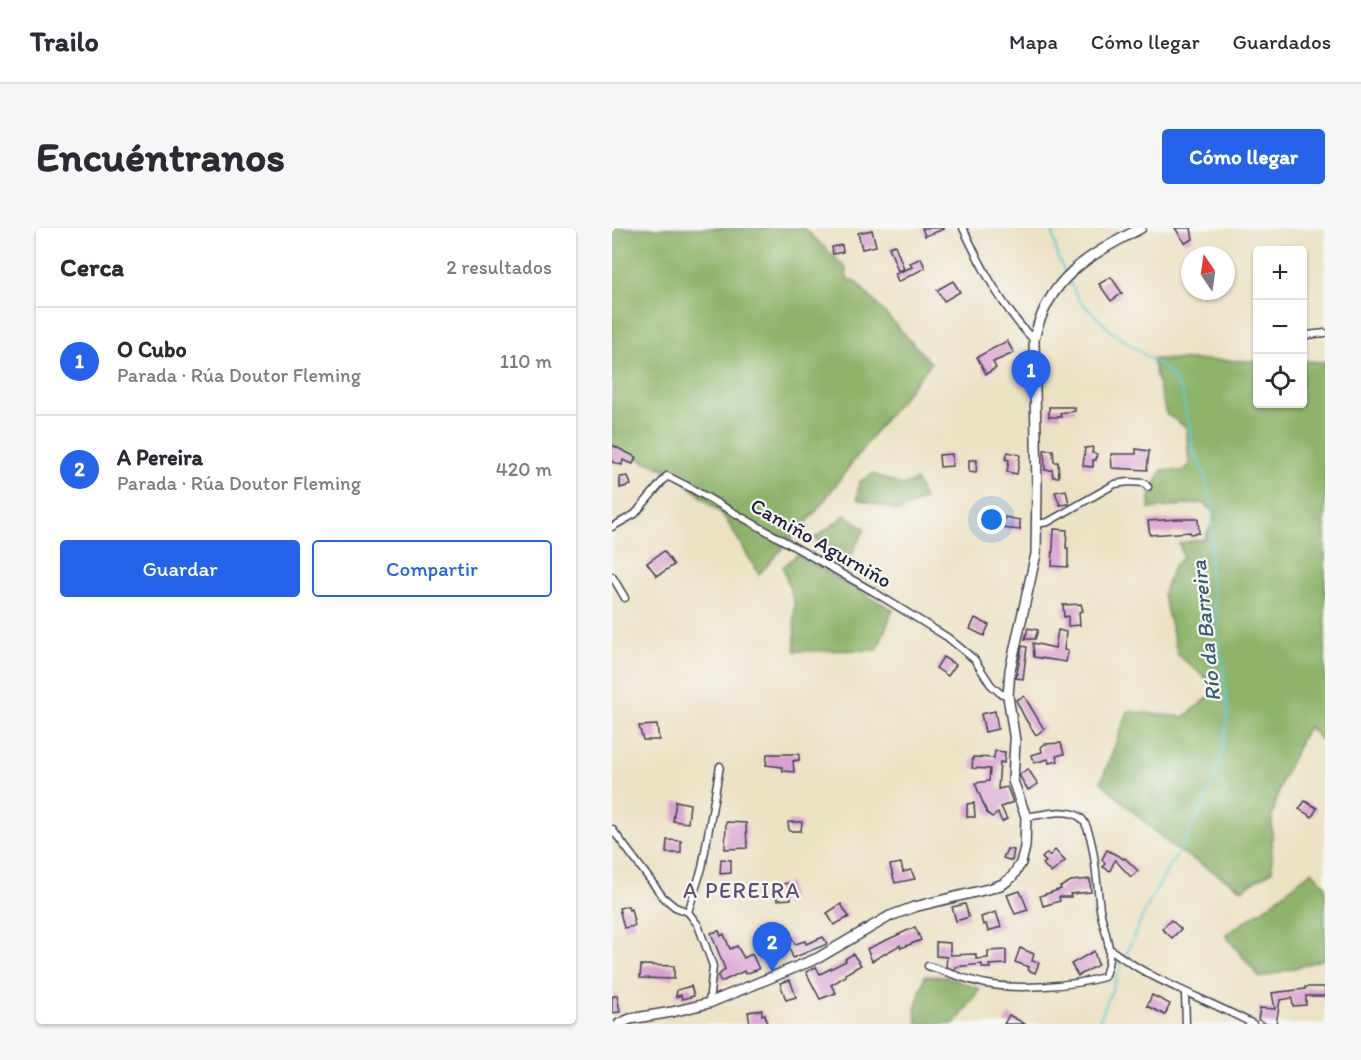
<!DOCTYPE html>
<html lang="es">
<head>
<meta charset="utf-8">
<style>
  :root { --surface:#fff; --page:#f7f7f7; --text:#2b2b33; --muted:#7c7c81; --line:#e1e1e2; --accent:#2563eb }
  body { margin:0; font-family:Itim,sans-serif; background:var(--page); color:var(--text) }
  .controls { position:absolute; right:18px; top:18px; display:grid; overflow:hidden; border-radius:6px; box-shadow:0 2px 4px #0004 }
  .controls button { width:54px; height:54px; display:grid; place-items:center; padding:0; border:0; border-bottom:2px solid var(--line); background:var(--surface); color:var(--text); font:30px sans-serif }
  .compass { position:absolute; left:569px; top:18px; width:54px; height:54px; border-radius:50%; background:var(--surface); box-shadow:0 2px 4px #0004; rotate:347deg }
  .you { position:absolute; left:380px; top:292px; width:21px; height:21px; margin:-15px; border:4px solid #fff; border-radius:50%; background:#1a73e8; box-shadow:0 0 0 9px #1a73e833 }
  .badge { display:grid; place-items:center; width:39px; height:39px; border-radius:50%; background:var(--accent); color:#fff; font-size:20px; font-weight:700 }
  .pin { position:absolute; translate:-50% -50px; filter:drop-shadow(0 2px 3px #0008) }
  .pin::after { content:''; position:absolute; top:32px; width:21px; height:18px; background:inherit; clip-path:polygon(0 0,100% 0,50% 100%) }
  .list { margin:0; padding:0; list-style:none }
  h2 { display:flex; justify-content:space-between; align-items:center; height:78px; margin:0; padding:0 24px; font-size:26px }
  h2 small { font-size:20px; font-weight:400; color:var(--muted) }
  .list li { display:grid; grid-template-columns:39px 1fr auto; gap:18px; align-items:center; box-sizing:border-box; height:108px; padding:0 24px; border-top:2px solid var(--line) }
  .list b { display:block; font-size:22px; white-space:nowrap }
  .list p { margin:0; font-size:20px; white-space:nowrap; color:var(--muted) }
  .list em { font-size:20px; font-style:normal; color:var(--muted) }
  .actions { display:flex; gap:12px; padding:18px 24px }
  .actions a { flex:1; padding:14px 0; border:2px solid var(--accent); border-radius:6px; text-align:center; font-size:21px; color:var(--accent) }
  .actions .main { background:var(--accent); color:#fff }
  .icon { flex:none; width:33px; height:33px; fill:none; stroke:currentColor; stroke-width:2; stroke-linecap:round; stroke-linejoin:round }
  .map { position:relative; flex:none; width:713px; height:796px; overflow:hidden; border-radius:6px }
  header { display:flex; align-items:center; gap:36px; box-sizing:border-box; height:84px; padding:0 30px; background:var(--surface); border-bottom:2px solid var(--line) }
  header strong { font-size:28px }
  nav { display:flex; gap:33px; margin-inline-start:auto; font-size:21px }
  .intro { display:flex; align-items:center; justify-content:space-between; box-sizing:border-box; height:144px; padding:0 36px }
  h1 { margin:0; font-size:42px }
  .button { padding:15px 27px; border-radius:6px; background:var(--accent); color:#fff; font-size:21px; font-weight:700 }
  main { display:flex; gap:36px; padding:0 36px }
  aside { flex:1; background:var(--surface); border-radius:6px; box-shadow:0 2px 4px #0004 }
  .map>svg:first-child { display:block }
  .forest { fill:#8db46a; stroke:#586b52; stroke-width:1.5 }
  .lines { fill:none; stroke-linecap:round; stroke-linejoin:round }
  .stream { stroke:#5dcad0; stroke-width:2 }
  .building { fill:#da9fd2 }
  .street-casing { stroke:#403f4f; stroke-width:9 }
  .secondary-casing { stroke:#403f4f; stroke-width:12 }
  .street { stroke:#fff; stroke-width:6 }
  .secondary { stroke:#fff; stroke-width:9 }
  .labels { text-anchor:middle; stroke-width:4.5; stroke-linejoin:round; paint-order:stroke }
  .street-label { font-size:21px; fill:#22223b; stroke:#f6f6f2 }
  .water-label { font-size:22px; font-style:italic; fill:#375d6f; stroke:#f6f6f2 }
  .neighbourhood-label { font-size:22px; letter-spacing:1.5px; fill:#624e70; stroke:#f6f6f2 }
</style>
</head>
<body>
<header>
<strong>Trailo</strong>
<nav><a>Mapa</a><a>Cómo llegar</a><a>Guardados</a></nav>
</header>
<div class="intro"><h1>Encuéntranos</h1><a class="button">Cómo llegar</a></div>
<main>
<aside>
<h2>Cerca<small>2 resultados</small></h2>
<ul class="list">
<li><span class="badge">1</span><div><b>O Cubo</b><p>Parada · Rúa Doutor Fleming</p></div><em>110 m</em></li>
<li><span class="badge">2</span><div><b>A Pereira</b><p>Parada · Rúa Doutor Fleming</p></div><em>420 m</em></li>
</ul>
<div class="actions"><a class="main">Guardar</a><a>Compartir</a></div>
</aside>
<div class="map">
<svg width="713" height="796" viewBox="0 0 713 796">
  <rect width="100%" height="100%" fill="#f6f6f2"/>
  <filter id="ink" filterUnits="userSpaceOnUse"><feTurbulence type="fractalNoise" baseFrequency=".0167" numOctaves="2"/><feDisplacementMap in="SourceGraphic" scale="12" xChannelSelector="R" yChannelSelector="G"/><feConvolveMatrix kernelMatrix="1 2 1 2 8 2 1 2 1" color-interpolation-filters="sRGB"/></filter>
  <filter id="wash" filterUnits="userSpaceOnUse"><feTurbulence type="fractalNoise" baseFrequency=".008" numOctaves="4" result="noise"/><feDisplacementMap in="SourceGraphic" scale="24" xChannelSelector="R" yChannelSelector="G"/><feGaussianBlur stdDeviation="1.35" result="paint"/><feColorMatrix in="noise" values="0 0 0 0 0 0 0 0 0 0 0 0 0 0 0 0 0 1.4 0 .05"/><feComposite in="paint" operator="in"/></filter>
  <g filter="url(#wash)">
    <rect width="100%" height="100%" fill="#ede1c3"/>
    <g class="forest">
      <path d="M0,0H192L234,40L235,51L243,53L319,135L266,200L202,286L147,346L112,288L62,245L0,220Z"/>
      <path d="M540,131L645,133L646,176H690L691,133L713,134V516L696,498L670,552L660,588V643L630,661L559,618L489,554L516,483L572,489L607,461L566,427L551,366L562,337L571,330L567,315L592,311L603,290V284L590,275L537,281L539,263L550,242L571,243L577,238L574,199L554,186Z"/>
      <path d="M261,246L291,258L304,252L312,271L288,283L245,271L247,254Z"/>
      <path d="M234,287L253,301L234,336L221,335L203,310Z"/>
      <path d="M185,327L281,382L265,422L183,423L182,374L171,339Z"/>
      <path d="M700,643L713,657V731L648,750L613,707L653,680Z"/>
      <path d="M313,748L335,749L368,761L343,796H306L303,782Z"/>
    </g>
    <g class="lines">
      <g class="stream">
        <path d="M440,0L446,30L454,46"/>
        <path d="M456,51L467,72L500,104L549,138L563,153L570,164L581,222L592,246L601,276L598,344L616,483C614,522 600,562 582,597C568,624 550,649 536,677C517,716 503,756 486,796"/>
      </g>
    </g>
    <g id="blocks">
      <g class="building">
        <path d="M310,0H332V1L313,8Z"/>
        <path d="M563,0H579L581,11L573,15Z"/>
        <path d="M260,2L264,18L250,21L246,5Z"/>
        <path d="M230,17L231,24L221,26L220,19Z"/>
        <path d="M283,17L292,41L286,43L277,19Z"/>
        <path d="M309,30L313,40L286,54L283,46L300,39L298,35Z"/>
        <path d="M499,49L510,65L499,73L487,56Z"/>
        <path d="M341,53L348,64L332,73L325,62Z"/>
        <path d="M395,113L402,125L381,134L384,140L374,146L365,129Z"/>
        <path d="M437,179H463V183L448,185L449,189H437Z"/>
        <path d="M0,217L24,229L21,236L11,232L10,237L0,234Z"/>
        <path d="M481,219L480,225L485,226L484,232H481V239L471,238L473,220Z"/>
        <path d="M524,221L537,223L535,242L500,240L499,226H524Z"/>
        <path d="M432,222H441L442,234H446L447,249H441L440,242H433Z"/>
        <path d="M396,224L408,227L405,246L395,244L397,232L393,231Z"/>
        <path d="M340,226V238L328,239L327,227Z"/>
        <path d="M357,232H365L364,245L357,244Z"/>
        <path d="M16,248L19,257L8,260V249Z"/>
        <path d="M454,262L457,276L448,277L443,264Z"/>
        <path d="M393,289L408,292V302L390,300Z"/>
        <path d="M566,291H586L587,305L578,306V304L538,307L536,293Z"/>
        <path d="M442,301L455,302L454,320H456V339L440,338Z"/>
        <path d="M52,323L62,337L45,348L35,335Z"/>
        <path d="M469,376L471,383L467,384L468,397L456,398V388L452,389L451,377Z"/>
        <path d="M363,390L377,397L372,408L358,401Z"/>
        <path d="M416,400L426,402L423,411H413Z"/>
        <path d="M446,402L454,404L452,422L456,423L454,434L422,429L421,415L443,420Z"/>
        <path d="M410,418L415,419L411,451L404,450Z"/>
        <path d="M331,429L344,437L336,448L324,440Z"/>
        <path d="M412,468L432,501L424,507L414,492L404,472Z"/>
        <path d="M383,483L386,501L373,504L369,486Z"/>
        <path d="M45,497L47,512H31L27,498Z"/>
        <path d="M449,515L452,526L444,528L446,533L437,535L436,531L422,535L419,527L430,524L429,519L433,516Z"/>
        <path d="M383,523L393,524L392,535L388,534L386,561L395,559L401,574L389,579L395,591L390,594L386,585L380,589L375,585L363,555L377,553L378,541L360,540L361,529L382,530Z"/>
        <path d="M155,526H187V532L181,533L182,544L171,543L170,539L154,537Z"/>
        <path d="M416,541L426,556L416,562L408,549V546Z"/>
        <path d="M64,573L78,576L76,595L61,593Z"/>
        <path d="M693,573L705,580L700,589L687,581Z"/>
        <path d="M362,575L363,589H355V576Z"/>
        <path d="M114,594L134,595L135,620L113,621Z"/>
        <path d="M176,594H190L189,603H177Z"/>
        <path d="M55,612L69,613V625H54Z"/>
        <path d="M395,621L402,622L400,633L391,630Z"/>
        <path d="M443,622L453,633L439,645L431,636L434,634L430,630L435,625L437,628Z"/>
        <path d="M495,622L512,631L513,630L526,643L519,649L503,632L498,643L491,639L493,636L490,631Z"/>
        <path d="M109,631L119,632V645L108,646Z"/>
        <path d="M289,635L291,644L299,642L303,651L283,655L278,637Z"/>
        <path d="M478,651L479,664L458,666L459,669H447L448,673L431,678L428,668L449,661L448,659L459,653Z"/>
        <path d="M178,655L179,671L165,672L164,657Z"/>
        <path d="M408,663L416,682L403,686L395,667Z"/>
        <path d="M229,676L237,689L222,697L215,685Z"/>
        <path d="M353,676L357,689L344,693L340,679Z"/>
        <path d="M16,678L17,682L19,681L23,698L12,700L7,680Z"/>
        <path d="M384,684L389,699L376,703L374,696L371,697L369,689Z"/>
        <path d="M559,692L569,701L560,710L550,701Z"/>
        <path d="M303,699L309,712L289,720L288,717L260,733L255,721Z"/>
        <path d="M107,703L109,708L112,706L118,721L125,718L132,730L140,726L147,741L133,746L132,743L109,754L106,748L113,741L99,705Z"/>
        <path d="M179,708L183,716L193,713L194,716L211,709L215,716L181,730L174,711Z"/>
        <path d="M324,714L338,715V727L364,726V731L376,730V723L394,722V736L377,737L378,740H370V736L343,739V742L334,739L335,729L324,728Z"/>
        <path d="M408,720L422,726L420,733L427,735L423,745L416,742L417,739L403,734Z"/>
        <path d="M482,723L486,737L466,748L459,736Z"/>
        <path d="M241,726L249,737L233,746L234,748L219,757L224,765L208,771L194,744L204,739L208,746L234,733L233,731Z"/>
        <path d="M29,737L62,738V751L28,750Z"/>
        <path d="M178,752L184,769L174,772L168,755Z"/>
        <path d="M79,758L82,768L70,771L69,767L64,769L65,762Z"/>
        <path d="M693,759H713V768H694V777L681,778L680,770L668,772L664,796L651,795V793L646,792L648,780L663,781L660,765L693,761Z"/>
        <path d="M5,767L8,784L0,785V769Z"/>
        <path d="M540,767L558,776L553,787L535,778Z"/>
        <path d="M150,782V787L153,786L155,796H138L136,784Z"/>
        <path d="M397,787L413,796H392Z"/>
      </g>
    </g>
  </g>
  <g filter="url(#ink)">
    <use href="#blocks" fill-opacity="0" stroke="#403f4f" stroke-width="1.5"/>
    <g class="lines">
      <g class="street-casing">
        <g id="street">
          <path d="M351,0C369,38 392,83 422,112"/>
          <path d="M695,107L713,105"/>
          <path d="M425,296L436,294L503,256L517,254L532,255L536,259"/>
          <path d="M0,299L23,286L55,248L75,258L262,364L335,409L362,431L379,457L388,465L396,468"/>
          <path d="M0,348L13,370"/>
          <path d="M0,601L51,669L63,679L76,684L86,697L101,738L97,775"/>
          <path d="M76,684L90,640L108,538"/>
          <path d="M497,720C538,753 595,771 641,796"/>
          <path d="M316,738C335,744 355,752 375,756C406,762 461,758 492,749C496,740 498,732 497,722C496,708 490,694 488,681C485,661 483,603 469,590C456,579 430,587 414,589"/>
          <path d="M573,765L574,796"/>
        </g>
      </g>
      <g class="secondary-casing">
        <path id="secondary" d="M7,796L18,791L60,784L97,775L206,730L278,688L302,679L380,660L391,656L400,649L409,635L413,619L414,589L401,553L403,513L396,468L398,442L424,326L425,259L422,112C436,49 476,28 529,0"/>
      </g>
      <use href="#street" class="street"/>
      <use href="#secondary" class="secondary"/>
    </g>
  </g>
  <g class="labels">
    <g class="street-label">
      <text transform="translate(209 315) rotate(30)" y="7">Camiño Agurniño</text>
    </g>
    <g class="water-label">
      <text transform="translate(593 403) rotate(-96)" y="8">Río da Barreira</text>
    </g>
    <g class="neighbourhood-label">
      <text x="130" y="670">A PEREIRA</text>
    </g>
  </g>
</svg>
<div class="controls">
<button>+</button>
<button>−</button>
<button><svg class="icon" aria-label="locate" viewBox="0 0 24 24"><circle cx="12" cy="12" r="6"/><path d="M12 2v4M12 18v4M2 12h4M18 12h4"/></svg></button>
</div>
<svg class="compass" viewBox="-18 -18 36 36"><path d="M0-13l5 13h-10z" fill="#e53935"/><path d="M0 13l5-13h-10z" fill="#7c7c81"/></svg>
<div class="you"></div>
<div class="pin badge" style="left:419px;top:172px">1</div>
<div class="pin badge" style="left:160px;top:744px">2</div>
</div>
</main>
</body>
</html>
